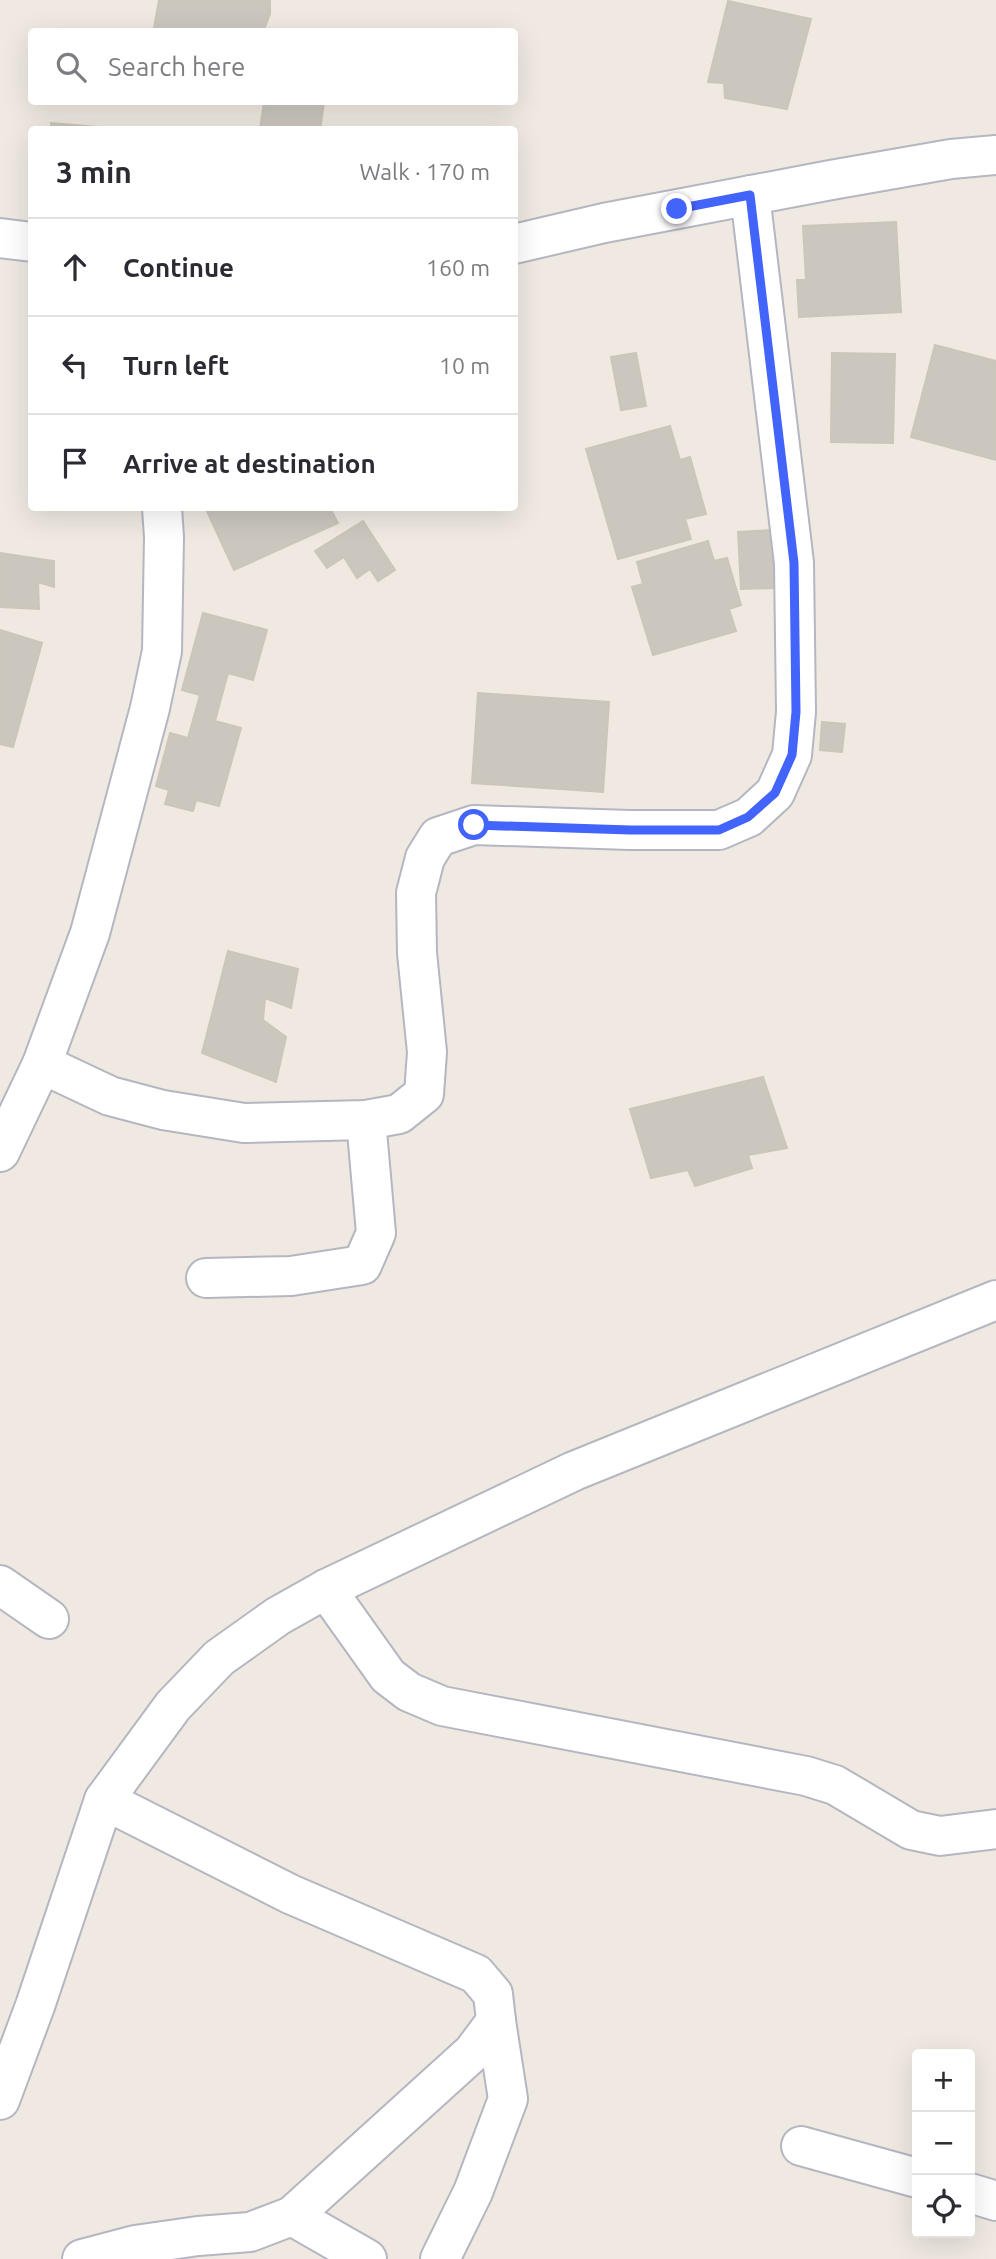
<!DOCTYPE html>
<html lang="en">
<head>
<meta charset="utf-8">
<style>
  :root { --surface:#fff; --page:#f7f7f7; --text:#2b2b33; --muted:#7c7c81; --line:#e1e1e2 }
  body { margin:0; font-family:Ubuntu,sans-serif; background:var(--page); color:var(--text) }
  .controls { position:absolute; right:21px; bottom:21px; display:grid; overflow:hidden; border-radius:7px; box-shadow:0 7px 28px #0002 }
  .controls button { width:63px; height:63px; display:grid; place-items:center; padding:0; border:0; border-bottom:2px solid var(--line); background:var(--surface); color:var(--text); font:35px sans-serif }
  .stop { position:absolute; width:21px; height:21px; margin:-16px; border:5px solid #4264fb; border-radius:50%; background:#fff }
  .stop.end { background:#4264fb; border-color:#fff; box-shadow:0 2px 7px #0008 }
  .list { margin:0; padding:0; list-style:none }
  h2 { display:flex; justify-content:space-between; align-items:center; height:91px; margin:0; padding:0 28px; font-size:30px }
  h2 small { font-size:23px; font-weight:400; color:var(--muted) }
  .list li { display:grid; grid-template-columns:46px 1fr auto; gap:21px; align-items:center; box-sizing:border-box; height:98px; padding:0 28px; border-top:2px solid var(--line) }
  .list b { display:block; font-size:26px; white-space:nowrap }
  .list em { font-size:23px; font-style:normal; color:var(--muted) }
  .icon { flex:none; width:38px; height:38px; fill:none; stroke:currentColor; stroke-width:2; stroke-linecap:round; stroke-linejoin:round }
  .map { position:relative; flex:none; width:996px; height:2259px; overflow:hidden }
  .search { position:absolute; background:var(--surface); box-shadow:0 7px 28px #0002; left:28px; top:28px; width:490px; height:77px; display:flex; align-items:center; gap:18px; box-sizing:border-box; padding:0 24px; border-radius:7px; color:var(--muted); font-size:26px }
  .panel { position:absolute; background:var(--surface); box-shadow:0 7px 28px #0002; left:28px; top:126px; width:490px; height:385px; border-radius:7px }
  .map>svg:first-child { display:block }
  .building { fill:#cbc7bf; stroke:#cbc5ba; stroke-width:2 }
  .lines { fill:none; stroke-linecap:round; stroke-linejoin:round }
  .minor-casing { stroke:#b4b7c1; stroke-width:42 }
  .minor { stroke:#fff; stroke-width:38 }
  .route { stroke:#4264fb; stroke-width:9 }
</style>
</head>
<body>
<div class="map">
<svg width="996" height="2259" viewBox="0 0 996 2259">
  <rect width="100%" height="100%" fill="#efe9e1"/>
  <g class="building">
    <path d="M159,0H270V14L263,32H177L154,28Z"/>
    <path d="M728,1L811,19L787,109L725,98L724,83L708,82Z"/>
    <path d="M264,102H324L320,130L260,129Z"/>
    <path d="M51,123L109,128V130H51Z"/>
    <path d="M896,222L901,312L799,317L797,280H806L803,226Z"/>
    <path d="M935,345L996,361V460L911,437Z"/>
    <path d="M636,353L646,406L621,410L611,357Z"/>
    <path d="M832,353L895,354L893,443L831,442Z"/>
    <path d="M670,426L680,460L690,457L706,514L685,519L691,539L618,559L586,449Z"/>
    <path d="M210,508H330L338,523L234,570L206,509Z"/>
    <path d="M363,521L395,570L378,581L370,569L357,578L344,557L327,568L315,551Z"/>
    <path d="M772,530L775,588L741,589L738,532Z"/>
    <path d="M708,541L714,561L727,558L741,605L729,609L736,631L653,655L632,587L643,584L637,562Z"/>
    <path d="M0,553L54,561V587L38,582L39,609L0,607Z"/>
    <path d="M203,613L267,630L253,680L228,673L215,721L241,728L219,806L196,800L193,811L165,804L169,790L156,786L170,733L188,738L200,695L182,690Z"/>
    <path d="M0,630L42,643L13,747L0,744Z"/>
    <path d="M478,693L609,702L603,792L472,783Z"/>
    <path d="M822,722L845,724L842,752L820,750Z"/>
    <path d="M228,951L298,969L291,1008L265,998L263,1020L286,1037L276,1082L202,1053Z"/>
    <path d="M763,1077L787,1148L748,1155L752,1168L695,1186L688,1170L651,1178L630,1109Z"/>
  </g>
  <g class="lines">
    <g class="minor-casing">
      <g id="minor">
        <path d="M0,238L32,242"/>
        <path d="M514,244L604,223L831,180L951,159L996,155"/>
        <path d="M162,508L164,537L162,651L150,708L90,933L42,1064L110,1096L163,1110L244,1123L366,1120L399,1114L424,1094L427,1052L417,953L416,893L425,858L438,837L474,825L630,830H719L749,817L775,793L792,755L796,712L794,563L750,195"/>
        <path d="M0,1152L42,1064"/>
        <path d="M206,1278L291,1276L362,1265L376,1233L366,1120"/>
        <path d="M0,1585L49,1619"/>
        <path d="M326,1589L388,1676L409,1692L442,1706L806,1776L835,1785L911,1830L940,1836L996,1829"/>
        <path d="M0,2100L35,2006L104,1800L173,1706L219,1658L278,1616L326,1589L574,1471L996,1300"/>
        <path d="M801,2146L917,2178"/>
        <path d="M970,2193L996,2201"/>
        <path d="M292,2216L367,2259"/>
        <path d="M82,2259L135,2245L198,2236L250,2232L292,2216L473,2052L496,2021L493,1994L476,1974L290,1894L104,1800"/>
        <path d="M440,2259L473,2192L508,2099L496,2021"/>
      </g>
    </g>
    <use href="#minor" class="minor"/>
  </g>
  <g class="lines">
    <path class="route" d="M474,825L630,830H719L748,817L775,793L792,755L796,712L794,563L750,195L677,209"/>
  </g>
</svg>
<div class="controls">
<button>+</button>
<button>−</button>
<button><svg class="icon" aria-label="locate" viewBox="0 0 24 24"><circle cx="12" cy="12" r="6"/><path d="M12 2v4M12 18v4M2 12h4M18 12h4"/></svg></button>
</div>
<div class="stop" style="left:474px;top:825px"></div>
<div class="stop end" style="left:677px;top:209px"></div>
<div class="search"><svg class="icon" aria-label="search" viewBox="0 0 24 24"><circle cx="10" cy="10" r="6"/><path d="M15 15l6 6"/></svg>Search here</div>
<section class="panel">
<h2>3 min<small>Walk · 170 m</small></h2>
<ul class="list">
<li><svg class="icon" aria-label="ahead" viewBox="0 0 24 24"><path d="M12 20V5M6 11l6-6 6 6"/></svg><div><b>Continue</b></div><em>160 m</em></li>
<li><svg class="icon" aria-label="left" viewBox="0 0 24 24"><path d="M17 20v-9H6M10 6l-5 5 5 5"/></svg><div><b>Turn left</b></div><em>10 m</em></li>
<li><svg class="icon" aria-label="arrive" viewBox="0 0 24 24"><path d="M6 21V4h12l-3 4 3 4H6"/></svg><div><b>Arrive at destination</b></div></li>
</ul>
</section>
</div>
</body>
</html>
